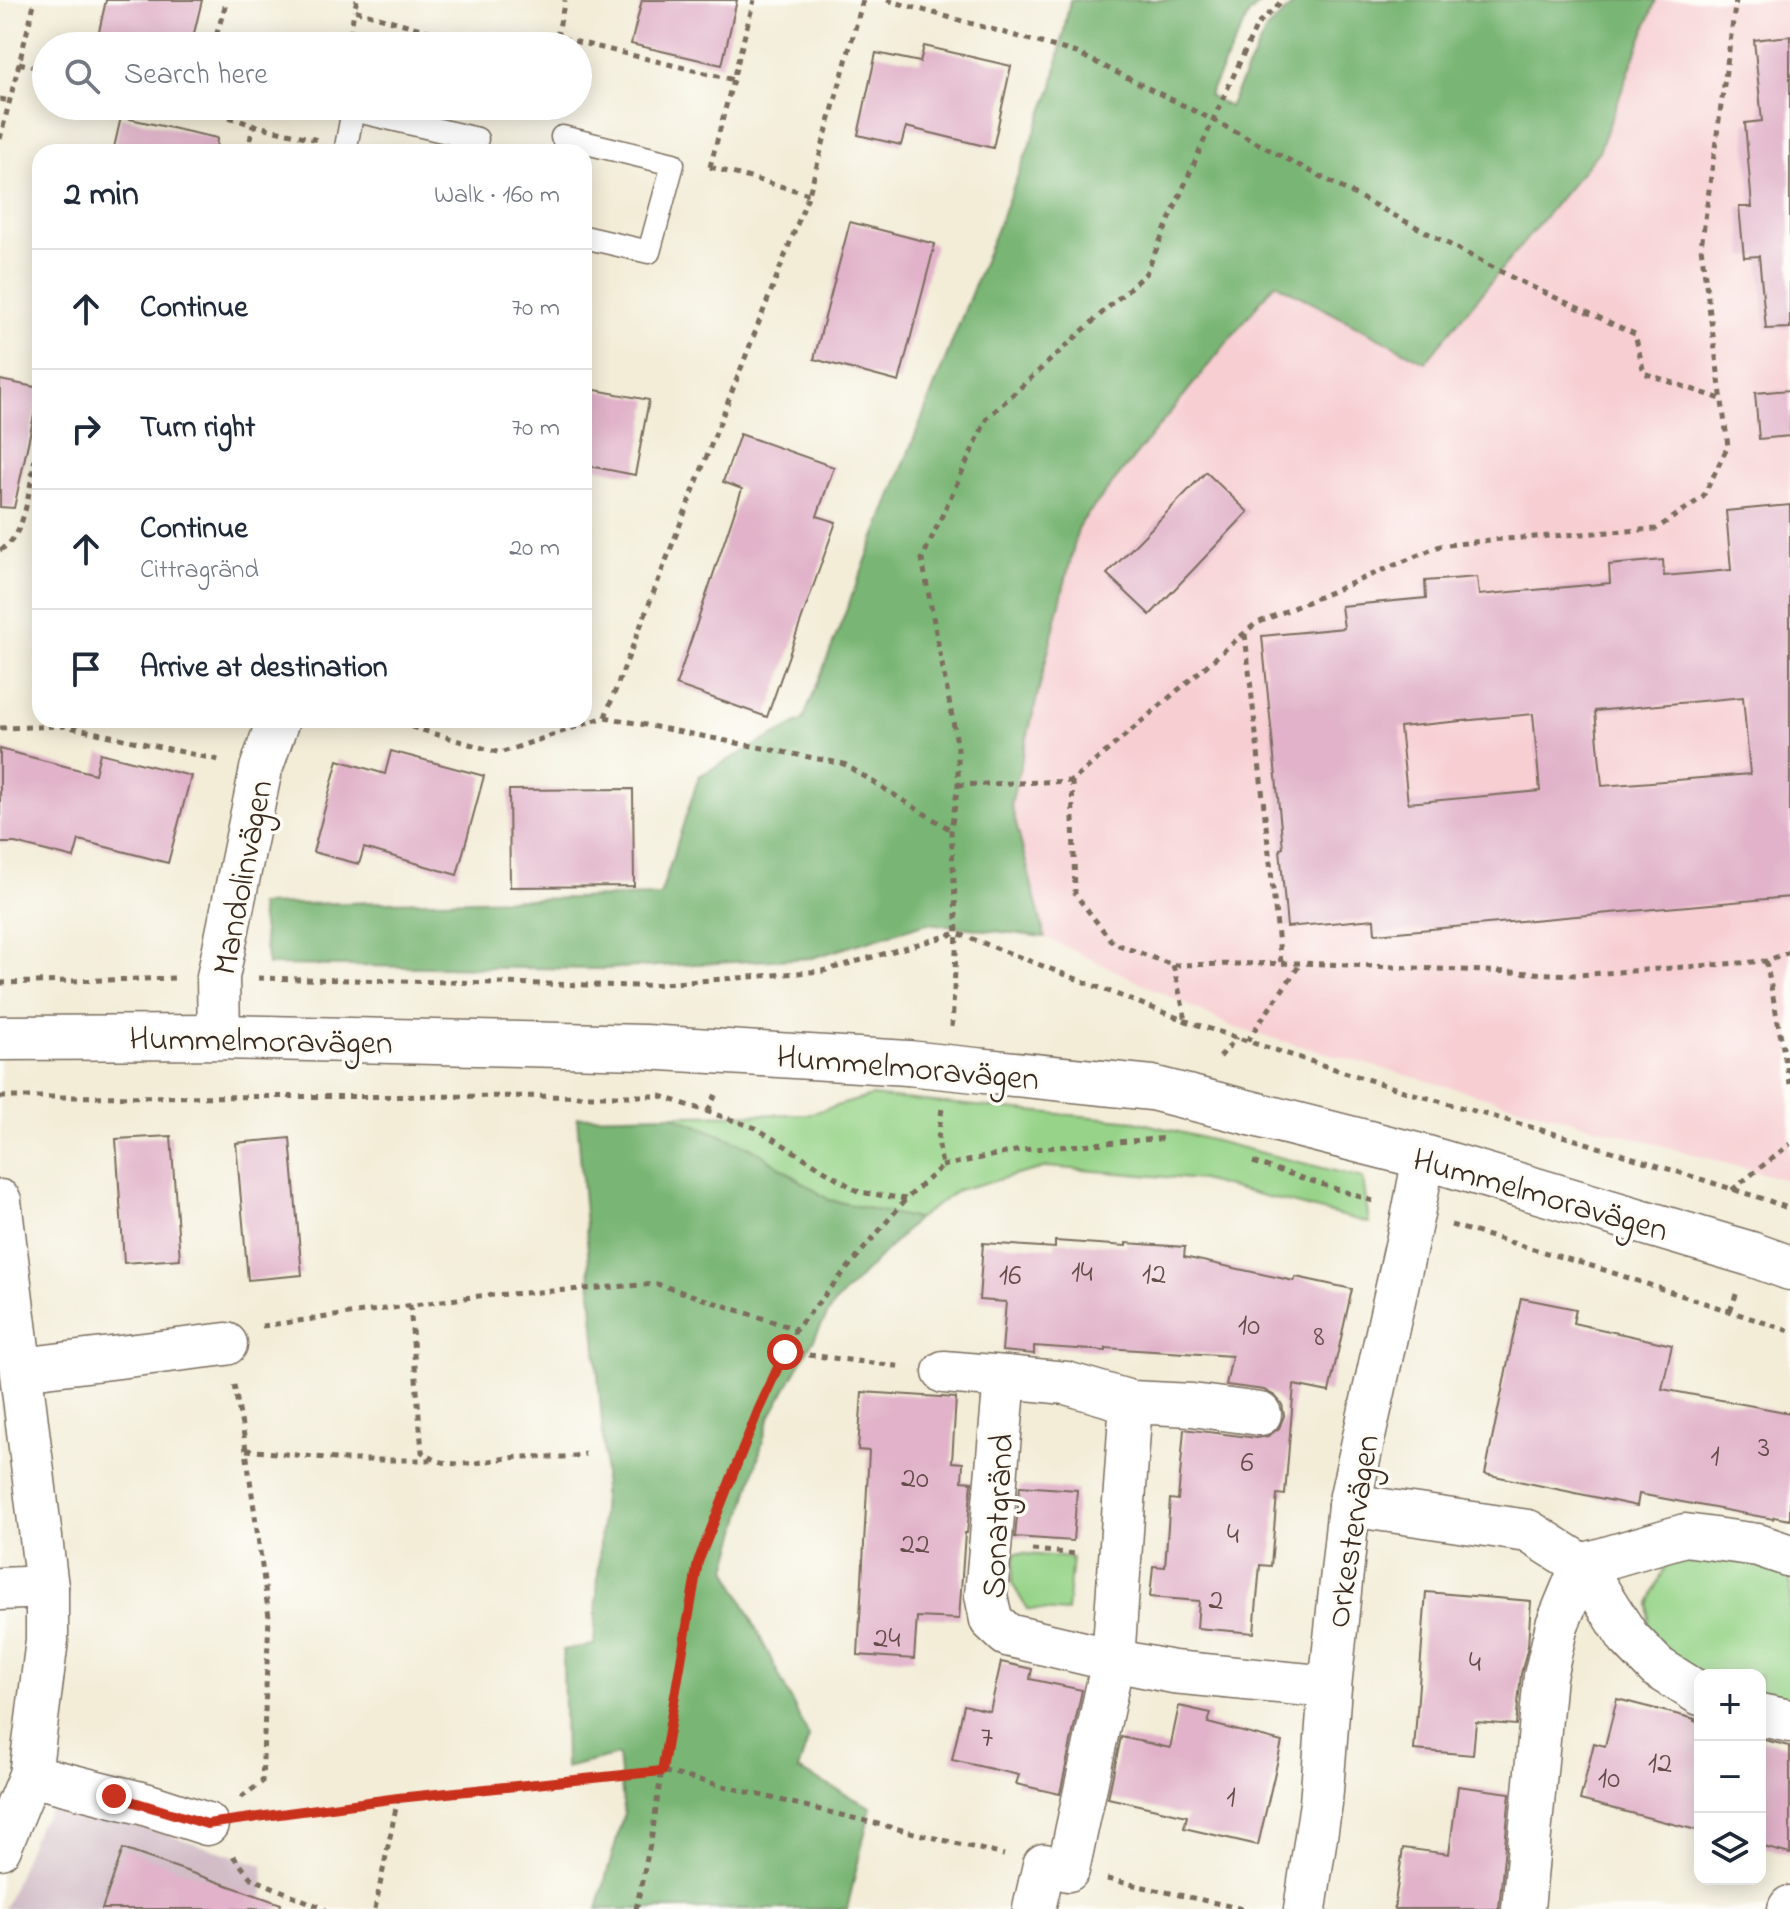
<!DOCTYPE html>
<html lang="en">
<head>
<meta charset="utf-8">
<style>
  :root { --surface:#fff; --page:#f2f2f3; --text:#1f2937; --muted:#747a83; --line:#e0e1e3 }
  body { margin:0; font-family:"Indie Flower",sans-serif; background:var(--page); color:var(--text) }
  .controls { position:absolute; right:24px; bottom:24px; display:grid; overflow:hidden; border-radius:16px; box-shadow:0 4px 20px #0003 }
  .controls button { width:72px; height:72px; display:grid; place-items:center; padding:0; border:0; border-bottom:2px solid var(--line); background:var(--surface); color:var(--text); font:40px sans-serif }
  .stop { position:absolute; width:24px; height:24px; margin:-18px; border:6px solid #c8321e; border-radius:50%; background:#fff }
  .stop.end { background:#c8321e; border-color:#fff; box-shadow:0 2px 8px #0008 }
  .list { margin:0; padding:0; list-style:none }
  h2 { display:flex; justify-content:space-between; align-items:center; height:104px; margin:0; padding:0 32px; font-size:34px }
  h2 small { font-size:26px; font-weight:400; color:var(--muted) }
  .list li { display:grid; grid-template-columns:52px 1fr auto; gap:24px; align-items:center; box-sizing:border-box; height:120px; padding:0 32px; border-top:2px solid var(--line) }
  .list b { display:block; font-size:30px; white-space:nowrap }
  .list p { margin:0; font-size:26px; white-space:nowrap; color:var(--muted) }
  .list em { font-size:26px; font-style:normal; color:var(--muted) }
  .icon { flex:none; width:44px; height:44px; fill:none; stroke:currentColor; stroke-width:2; stroke-linecap:round; stroke-linejoin:round }
  .map { position:relative; flex:none; width:1790px; height:1909px; overflow:hidden }
  .search { position:absolute; background:var(--surface); box-shadow:0 4px 20px #0003; left:32px; top:32px; width:560px; height:88px; display:flex; align-items:center; gap:20px; box-sizing:border-box; padding:0 28px; border-radius:44px; color:var(--muted); font-size:30px }
  .panel { position:absolute; background:var(--surface); box-shadow:0 4px 20px #0003; left:32px; top:144px; width:560px; height:584px; border-radius:24px }
  .map>svg:first-child { display:block }
  .built { fill:#f7cfd3 }
  .industrial { fill:#d2bdc7 }
  .green { fill:#97d489; stroke:#697f54; stroke-width:2 }
  .forest { fill:#79b675; stroke:#5a704a; stroke-width:2 }
  .building { fill:#e1b2c9; fill-rule:evenodd }
  .lines { fill:none; stroke-linecap:round; stroke-linejoin:round }
  .service-casing { stroke:#7b6e5f; stroke-width:25 }
  .minor-casing { stroke:#7b6e5f; stroke-width:45 }
  .tertiary-casing { stroke:#7b6e5f; stroke-width:47 }
  .path { stroke:#7b6e5f; stroke-width:5; stroke-dasharray:6 6; stroke-linecap:butt }
  .service { stroke:#fff; stroke-width:22 }
  .minor { stroke:#fff; stroke-width:42 }
  .tertiary { stroke:#fff; stroke-width:44 }
  .tertiary-bridge-casing { stroke:#7b6e5f; stroke-width:47; stroke-linecap:butt }
  .tertiary-bridge { stroke:#fff; stroke-width:44 }
  .route { stroke:#c8321e; stroke-width:10 }
  .labels { text-anchor:middle; stroke-width:7; stroke-linejoin:round; paint-order:stroke }
  .number-label { font-size:30px; fill:#644c49 }
  .street-label { font-size:34px; fill:#3b2a1e; stroke:#fdfcf7 }
</style>
</head>
<body>
<div class="map">
<svg width="1790" height="1909" viewBox="0 0 1790 1909">
  <rect width="100%" height="100%" fill="#fdfcf7"/>
  <filter id="ink" filterUnits="userSpaceOnUse"><feTurbulence type="fractalNoise" baseFrequency=".0125" numOctaves="2"/><feDisplacementMap in="SourceGraphic" scale="16" xChannelSelector="R" yChannelSelector="G"/><feConvolveMatrix kernelMatrix="1 2 1 2 8 2 1 2 1" color-interpolation-filters="sRGB"/></filter>
  <filter id="wash" filterUnits="userSpaceOnUse"><feTurbulence type="fractalNoise" baseFrequency=".006" numOctaves="4" result="noise"/><feDisplacementMap in="SourceGraphic" scale="32" xChannelSelector="R" yChannelSelector="G"/><feGaussianBlur stdDeviation="1.8" result="paint"/><feColorMatrix in="noise" values="0 0 0 0 0 0 0 0 0 0 0 0 0 0 0 0 0 1.4 0 .05"/><feComposite in="paint" operator="in"/></filter>
  <g filter="url(#wash)">
    <rect width="100%" height="100%" fill="#f3edd8"/>
    <path class="built" d="M1656,0H1790V1181L1235,1028L1045,937L1011,804L1079,525L1275,283L1599,151Z"/>
    <path class="industrial" d="M54,1805L76,1806L263,1865L264,1893L258,1909H4L37,1828Z"/>
    <g class="green">
      <path d="M871,1096L1135,1121L1363,1178L1369,1223L1201,1180L1048,1167L958,1190L917,1219L829,1200L752,1148L671,1115L808,1114Z"/>
      <path d="M1684,1547L1790,1573V1709L1760,1701V1675H1700L1648,1633L1649,1603L1667,1562Z"/>
      <path d="M1015,1553L1072,1558L1067,1612L1027,1609L1012,1583Z"/>
    </g>
    <g class="forest">
      <path d="M1070,0H1264L1249,14L1209,95L1229,107L1266,30L1298,0H1656L1599,151L1425,362L1275,283L1079,525L1011,804L1045,937L927,923L812,958L601,969L268,965L259,905L660,896L699,776L803,720L1053,86Z"/>
      <path d="M671,1115L752,1148L829,1200L917,1219L833,1305L769,1419L727,1569L809,1737L798,1770L871,1807L847,1909H597L624,1813L618,1755L565,1768L563,1650L594,1645L605,1460L577,1117Z"/>
    </g>
    <g id="blocks">
      <g class="building">
        <path d="M106,0H202L191,46H143L98,36Z"/>
        <path d="M642,0H737L722,65L631,44Z"/>
        <path d="M1790,36V328L1766,329L1759,256L1744,257L1739,207H1752L1745,123L1762,121L1754,40Z"/>
        <path d="M924,46L1011,66L993,148L906,127L901,145L858,135L876,53L920,62Z"/>
        <path d="M121,117L217,138L216,152H113Z"/>
        <path d="M850,222L935,244L899,382L814,359Z"/>
        <path d="M0,380L40,388L14,508L0,507Z"/>
        <path d="M590,389L649,400L635,475L584,465V420Z"/>
        <path d="M1790,390V436L1759,439L1755,393Z"/>
        <path d="M740,434L834,467L817,516L836,522L767,717L676,685L742,489L723,482Z"/>
        <path d="M1206,472L1248,512L1150,615L1107,574Z"/>
        <path d="M1790,505V897L1375,934L1374,919L1287,927L1280,849L1283,848L1262,636L1344,628L1341,606L1426,598L1425,581L1477,577L1479,595L1610,583L1609,565L1663,560L1664,576L1731,570L1726,511ZM1743,697L1750,774L1602,786L1595,711ZM1533,714L1540,791L1408,803L1400,727Z"/>
        <path d="M0,749L95,774L100,753L191,776L168,863L79,840L74,858L15,843H0Z"/>
        <path d="M391,751L484,776L457,875L364,848L359,864L313,852L338,760L385,774Z"/>
        <path d="M633,789L634,886L510,887L509,790Z"/>
        <path d="M171,1136L180,1259L124,1263L116,1139Z"/>
        <path d="M290,1138L302,1275L248,1280L236,1143Z"/>
        <path d="M1055,1241L1126,1246V1243L1185,1247L1184,1257L1294,1281L1296,1277L1352,1289L1329,1392L1294,1385L1285,1495L1277,1494L1271,1566L1260,1565L1254,1633L1197,1628L1199,1601L1150,1597L1153,1566L1165,1567L1170,1499L1178,1500L1184,1429L1257,1438L1268,1436L1279,1428L1284,1416L1282,1404L1275,1396L1264,1390L1226,1385L1232,1356L1106,1348V1351L1034,1346V1354L1002,1351L1006,1302L979,1300L983,1243L1055,1248Z"/>
        <path d="M1521,1298L1576,1309L1573,1323L1672,1345L1662,1389L1790,1413V1520L1774,1517L1773,1519L1639,1494L1637,1506L1485,1474Z"/>
        <path d="M862,1392L956,1398L952,1462L963,1463L962,1481L972,1482L967,1533H965L959,1619L917,1617L914,1659L858,1655L869,1451L858,1450Z"/>
        <path d="M1020,1486L1077,1490L1073,1541L1015,1537Z"/>
        <path d="M1426,1592L1531,1601L1528,1646L1521,1674L1516,1725L1476,1722L1473,1755L1414,1750Z"/>
        <path d="M1001,1662L1032,1669L1030,1679L1082,1690L1060,1794L1016,1784L1019,1775L952,1760L964,1705L990,1711Z"/>
        <path d="M1617,1699L1695,1719L1694,1721L1700,1723V1831L1580,1800L1594,1743L1605,1746Z"/>
        <path d="M1179,1706L1211,1713L1208,1723L1282,1742L1258,1845L1184,1828L1187,1816L1108,1798L1121,1737L1170,1748Z"/>
        <path d="M1760,1739L1790,1746V1854L1760,1846Z"/>
        <path d="M1458,1786L1510,1793L1499,1909H1394L1403,1848L1449,1854Z"/>
        <path d="M123,1849L281,1904L280,1909H102Z"/>
      </g>
    </g>
  </g>
  <g filter="url(#ink)">
    <use href="#blocks" fill-opacity="0" stroke="#7b6e5f" stroke-width="2"/>
    <g class="lines">
      <g class="service-casing">
        <g id="service">
          <path d="M562,137L673,164L649,252L584,237"/>
          <path d="M345,152L353,110L477,139"/>
        </g>
      </g>
      <g class="minor-casing">
        <g id="minor">
          <path d="M219,1037L218,977L261,769L278,720"/>
          <path d="M0,1201L47,1587V1640L30,1775L0,1848"/>
          <path d="M21,1369L226,1344"/>
          <path d="M944,1372L1005,1377"/>
          <path d="M1131,1402L1113,1660L1007,1635L991,1620L986,1595L1005,1377L1066,1383L1131,1402L1192,1405L1260,1414"/>
          <path d="M1349,1505L1528,1531L1582,1565L1628,1637L1657,1667L1700,1694"/>
          <path d="M1582,1565L1685,1535L1758,1545L1790,1556"/>
          <path d="M0,1589L47,1587"/>
          <path d="M1760,1715L1790,1721"/>
          <path d="M30,1775L145,1804L207,1824"/>
          <path d="M1068,1870L1113,1660L1173,1672L1330,1687"/>
          <path d="M1034,1909L1044,1865"/>
          <path d="M1305,1909L1321,1803L1330,1687L1349,1505L1413,1214L1424,1157"/>
          <path d="M1523,1909L1545,1676L1557,1625L1582,1565"/>
          <path d="M1789,1909L1790,1907"/>
        </g>
      </g>
      <g class="tertiary-casing">
        <g id="tertiary">
          <path d="M0,1038L219,1037L645,1047L908,1063"/>
          <path d="M985,1071L1152,1088L1424,1157L1751,1254L1790,1268"/>
        </g>
      </g>
      <g class="path">
        <path d="M357,0L354,10L481,46"/>
        <path d="M887,0L1077,53L1213,120L1517,280L1635,334L1644,373L1721,399"/>
        <path d="M557,37L565,0"/>
        <path d="M213,46L227,0"/>
        <path d="M349,46L354,10"/>
        <path d="M541,46L557,37L734,80"/>
        <path d="M19,63L46,70"/>
        <path d="M0,99L10,101"/>
        <path d="M195,106L253,125L318,140"/>
        <path d="M0,139L35,0"/>
        <path d="M248,152L253,125"/>
        <path d="M710,167L754,0"/>
        <path d="M710,167L809,194"/>
        <path d="M0,550C31,535 29,469 40,439"/>
        <path d="M1245,634L1281,963"/>
        <path d="M605,717L809,194L863,0"/>
        <path d="M388,720L500,753L605,717L844,764L951,830"/>
        <path d="M0,728L65,726L219,760"/>
        <path d="M1072,781L1075,894L1113,943L1173,965L1301,963L1577,975L1766,961L1790,952"/>
        <path d="M958,785L1072,781L1255,624L1440,546L1490,540L1656,529L1703,497L1728,446L1701,247L1736,0"/>
        <path d="M1766,961L1790,1084"/>
        <path d="M1173,965L1186,1020"/>
        <path d="M258,978L637,986L823,971L957,933L1186,1021L1247,1041L1407,1092L1573,1139L1767,1200L1790,1209"/>
        <path d="M0,983L176,978"/>
        <path d="M952,1027L957,933L951,830L958,785V748L922,559L987,418L1146,273L1213,120L1257,25L1283,0"/>
        <path d="M1247,1041L1301,963"/>
        <path d="M1220,1057L1237,1037"/>
        <path d="M0,1097L661,1096L756,1128L859,1192L906,1199"/>
        <path d="M708,1111L716,1094"/>
        <path d="M1253,1162L1373,1201"/>
        <path d="M942,1166L1020,1150L1167,1138"/>
        <path d="M1732,1190L1790,1144"/>
        <path d="M1451,1225L1595,1267L1790,1331"/>
        <path d="M410,1305L422,1452C452,1475 487,1458 521,1457C543,1456 564,1459 585,1454"/>
        <path d="M1730,1311L1737,1292"/>
        <path d="M262,1326L479,1296L657,1284L796,1329"/>
        <path d="M785,1352L904,1367"/>
        <path d="M234,1385L244,1436L269,1617L262,1782L238,1800"/>
        <path d="M246,1450L345,1460H432"/>
        <path d="M1032,1550L1078,1554"/>
        <path d="M247,1819L398,1798L662,1771L1004,1855"/>
        <path d="M233,1856L251,1878L325,1909"/>
        <path d="M1107,1879L1243,1909"/>
        <path d="M375,1909L398,1798"/>
        <path d="M636,1909L652,1835L667,1735L698,1562L758,1411L796,1329L906,1199L942,1166L938,1139L942,1108"/>
      </g>
      <use href="#service" class="service"/>
      <use href="#minor" class="minor"/>
      <use href="#tertiary" class="tertiary"/>
      <g class="tertiary-bridge-casing">
        <path id="tertiary-bridge" d="M908,1063L985,1071"/>
      </g>
      <use href="#tertiary-bridge" class="tertiary-bridge"/>
    </g>
  </g>
  <g class="lines" filter="url(#ink)">
    <path class="route" d="M114,1796L207,1824L398,1798L662,1771L698,1562L758,1411L785,1352"/>
  </g>
  <g class="labels">
    <g class="number-label">
      <text x="1082" y="1281">14</text>
      <text x="1154" y="1283">12</text>
      <text x="1010" y="1284">16</text>
      <text x="1249" y="1334">10</text>
      <text x="1319" y="1345">8</text>
      <text x="1764" y="1456">3</text>
      <text x="1715" y="1465">1</text>
      <text x="1247" y="1471">6</text>
      <text x="915" y="1487">20</text>
      <text x="1233" y="1543">4</text>
      <text x="915" y="1553">22</text>
      <text x="1216" y="1609">2</text>
      <text x="887" y="1647">24</text>
      <text x="1475" y="1671">4</text>
      <text x="987" y="1746">7</text>
      <text x="1660" y="1772">12</text>
      <text x="1609" y="1787">10</text>
      <text x="1231" y="1806">1</text>
    </g>
    <g class="street-label">
      <text transform="translate(241 877) rotate(-79)" y="12">Mandolinvägen</text>
      <text transform="translate(261 1039) rotate(1)" y="12">Hummelmoravägen</text>
      <text transform="translate(908 1066) rotate(5)" y="12">Hummelmoravägen</text>
      <text transform="translate(1541 1193) rotate(16)" y="12">Hummelmoravägen</text>
      <text transform="translate(996 1516) rotate(-87)" y="12">Sonatgränd</text>
      <text transform="translate(1351 1531) rotate(-81)" y="12">Orkestervägen</text>
    </g>
  </g>
</svg>
<div class="controls">
<button>+</button>
<button>−</button>
<button><svg class="icon" aria-label="layers" viewBox="0 0 24 24"><path d="M12 4l9 5-9 5-9-5zM3 14l9 5 9-5"/></svg></button>
</div>
<div class="stop" style="left:785px;top:1352px"></div>
<div class="stop end" style="left:114px;top:1796px"></div>
<div class="search"><svg class="icon" aria-label="search" viewBox="0 0 24 24"><circle cx="10" cy="10" r="6"/><path d="M15 15l6 6"/></svg>Search here</div>
<section class="panel">
<h2>2 min<small>Walk · 160 m</small></h2>
<ul class="list">
<li><svg class="icon" aria-label="ahead" viewBox="0 0 24 24"><path d="M12 20V5M6 11l6-6 6 6"/></svg><div><b>Continue</b></div><em>70 m</em></li>
<li><svg class="icon" aria-label="right" viewBox="0 0 24 24"><path d="M7 20v-9h11M14 6l5 5-5 5"/></svg><div><b>Turn right</b></div><em>70 m</em></li>
<li><svg class="icon" aria-label="ahead" viewBox="0 0 24 24"><path d="M12 20V5M6 11l6-6 6 6"/></svg><div><b>Continue</b><p>Cittragränd</p></div><em>20 m</em></li>
<li><svg class="icon" aria-label="arrive" viewBox="0 0 24 24"><path d="M6 21V4h12l-3 4 3 4H6"/></svg><div><b>Arrive at destination</b></div></li>
</ul>
</section>
</div>
</body>
</html>
